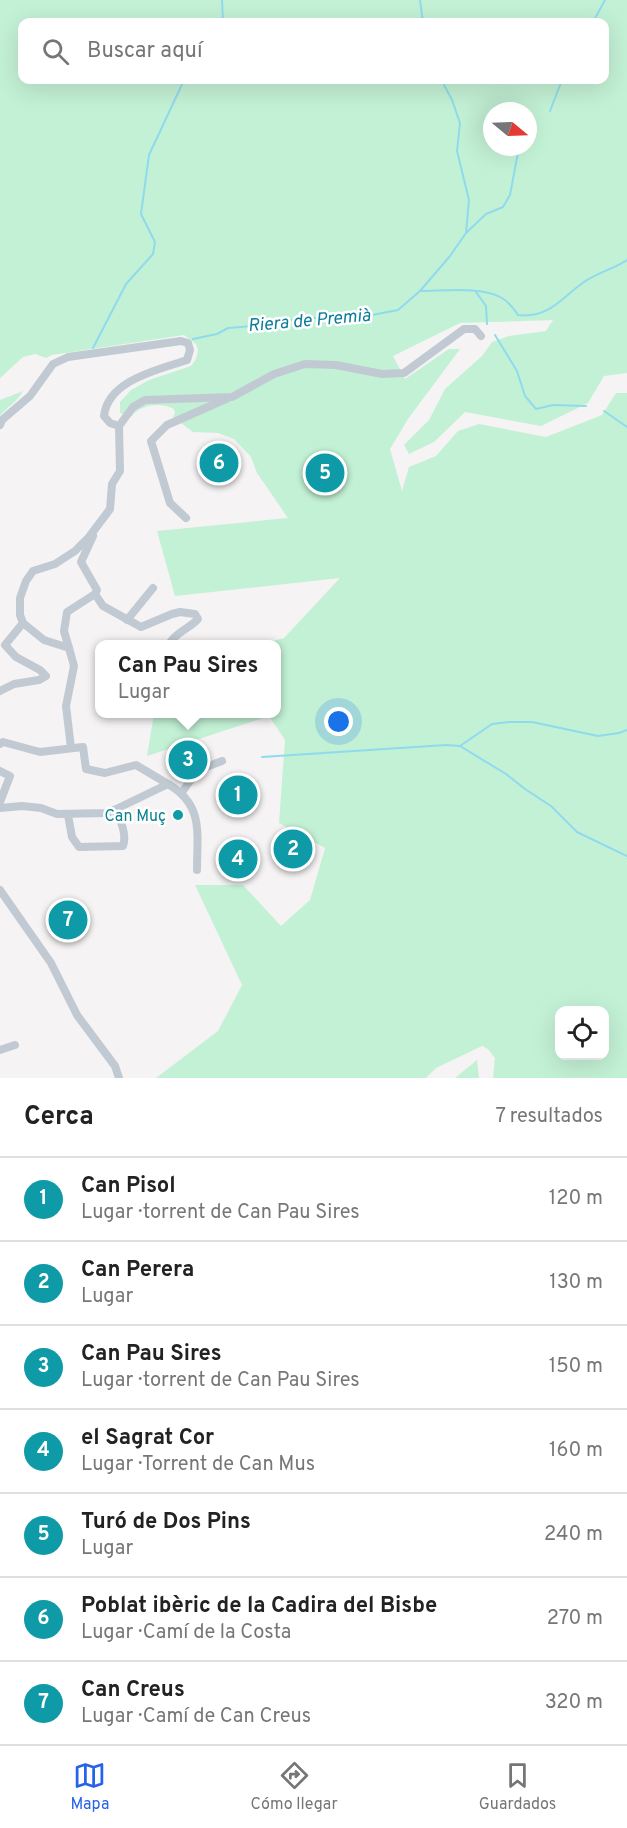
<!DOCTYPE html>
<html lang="es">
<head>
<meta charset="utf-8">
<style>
  :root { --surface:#fff; --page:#f2f2f2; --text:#222; --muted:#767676; --line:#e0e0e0; --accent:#2563eb }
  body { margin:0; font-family:Overpass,sans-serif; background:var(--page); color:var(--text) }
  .controls { position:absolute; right:18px; bottom:18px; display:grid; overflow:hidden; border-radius:12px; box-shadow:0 6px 24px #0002 }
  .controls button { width:54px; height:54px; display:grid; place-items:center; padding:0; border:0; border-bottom:2px solid var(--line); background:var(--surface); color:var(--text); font:30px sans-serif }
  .compass { position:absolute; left:483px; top:102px; width:54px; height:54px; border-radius:50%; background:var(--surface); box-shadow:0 6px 24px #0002; rotate:109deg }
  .you { position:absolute; left:339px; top:722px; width:21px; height:21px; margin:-15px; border:4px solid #fff; border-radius:50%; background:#1a73e8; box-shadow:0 0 0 9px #1a73e833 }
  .badge { display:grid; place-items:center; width:39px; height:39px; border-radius:50%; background:var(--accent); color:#fff; font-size:20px; font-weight:700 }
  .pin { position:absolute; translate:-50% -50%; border:3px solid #fff; box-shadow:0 2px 6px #0006 }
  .popup { position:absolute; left:95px; top:640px; width:186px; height:78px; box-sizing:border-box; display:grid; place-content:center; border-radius:12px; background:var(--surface); filter:drop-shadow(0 2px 4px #0005); font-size:20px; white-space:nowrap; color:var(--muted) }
  .popup b { font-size:22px; color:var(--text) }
  .popup::after { content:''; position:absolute; left:50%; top:100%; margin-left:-12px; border:12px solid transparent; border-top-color:var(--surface) }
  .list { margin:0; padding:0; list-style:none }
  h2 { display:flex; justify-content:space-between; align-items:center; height:78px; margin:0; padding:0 24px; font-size:26px }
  h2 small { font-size:20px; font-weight:400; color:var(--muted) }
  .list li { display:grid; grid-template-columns:39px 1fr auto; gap:18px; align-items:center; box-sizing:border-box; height:84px; padding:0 24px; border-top:2px solid var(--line) }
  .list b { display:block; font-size:22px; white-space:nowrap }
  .list p { margin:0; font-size:20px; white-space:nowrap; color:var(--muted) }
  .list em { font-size:20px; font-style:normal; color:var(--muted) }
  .icon { flex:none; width:33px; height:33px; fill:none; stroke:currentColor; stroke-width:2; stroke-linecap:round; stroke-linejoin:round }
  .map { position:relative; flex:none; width:627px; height:1078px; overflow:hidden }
  .search { position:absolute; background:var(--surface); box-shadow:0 6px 24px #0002; left:18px; right:18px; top:18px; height:66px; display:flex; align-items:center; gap:15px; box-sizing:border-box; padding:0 21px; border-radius:12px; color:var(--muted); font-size:22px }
  .sheet { height:666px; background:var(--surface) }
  nav { display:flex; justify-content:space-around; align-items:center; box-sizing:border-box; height:84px; border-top:2px solid var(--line); background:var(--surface); font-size:16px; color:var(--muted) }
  nav a { display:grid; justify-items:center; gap:3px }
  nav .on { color:var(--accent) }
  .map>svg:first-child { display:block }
  .green { fill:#c3f1d5; fill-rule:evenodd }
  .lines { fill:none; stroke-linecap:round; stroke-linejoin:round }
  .stream { stroke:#90daee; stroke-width:2 }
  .street { stroke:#c1cad2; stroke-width:8 }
  .culture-dot { fill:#0f9aa8; stroke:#fff; stroke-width:2 }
  .labels { text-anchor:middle; stroke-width:5; stroke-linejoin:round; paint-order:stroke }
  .culture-label { font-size:16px; fill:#0d838f; stroke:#fff; text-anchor:end }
  .water-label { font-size:18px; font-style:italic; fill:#0c7c9b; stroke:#fff }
</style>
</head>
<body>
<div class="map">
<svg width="627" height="1078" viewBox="0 0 627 1078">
  <rect width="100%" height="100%" fill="#f5f3f3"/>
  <g class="green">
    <path d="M0,0H627V373L604,376L588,403L541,426L465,412L434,442L409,454L404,445L429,420L445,389L482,356L492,342L509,336L546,331L553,320L460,323L393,356L405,379L449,349H460L408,419L390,449L402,491L409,467L436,456L458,431L479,424L546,437L602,415L616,393H627V1078H493L495,1058L488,1049L482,1046L436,1068L426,1078H156L218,1031L242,985L195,885H243L281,926L310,900L325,848L279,823L285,740L269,716L147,756L154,714H276V644H262L284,638L340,578L175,596L157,531L288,518L257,473L251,457L234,439L218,433L193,432L173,417L175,413L174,409C160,402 141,404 131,417L120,413V402L131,390L149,380L191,366L196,359L198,350L196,344L184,335L52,355L46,358L35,354L23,357L0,378ZM22,22H604V80H22ZM492,111H528V147H492ZM560,1011H604V1056H560Z"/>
    <path d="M23,391C18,401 7,407 0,416V400Z"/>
    <path d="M477,1060L479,1078H455Z"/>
  </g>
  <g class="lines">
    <g class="stream">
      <path d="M222,0L223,22"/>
      <path d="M420,0L423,22"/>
      <path d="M593,22L605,0"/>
      <path d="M444,85L452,100L460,123L457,151L469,200L466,233"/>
      <path d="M550,111L562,80"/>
      <path d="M528,131L533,126"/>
      <path d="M420,291C443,291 483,286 502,298C509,302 514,309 518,315C549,319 562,297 584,282C597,273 613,269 627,260"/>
      <path d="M476,292L486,306L487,324"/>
      <path d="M495,335L517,371L525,396L536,409L553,405L586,406"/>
      <path d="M193,339L217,334L228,328L267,325L280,321L324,317L356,318L398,310L420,291L450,256L466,233L486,214L503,207L510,195L519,147"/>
      <path d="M93,348L126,284L153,254L155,242L141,214L149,155L184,80"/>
      <path d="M604,411L627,427"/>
      <path d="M460,746L506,774L525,789L551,806L577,832L627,856"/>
      <path d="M262,757L446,745L460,746L492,724L509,722H532L598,736L619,733L627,730"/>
    </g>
    <g class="street">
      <path d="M0,425L2,420L30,396L53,364L68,357L181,341L188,343L190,350L187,360C158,370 108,380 104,416L110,423L119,426"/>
      <path d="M186,518L170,503L151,441L167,425L226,399"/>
      <path d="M93,536L81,562L97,590L95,594L103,606L141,627L172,614L180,612L195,614L198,619C189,629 177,631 169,644"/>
      <path d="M127,620L153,588"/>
      <path d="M69,648L64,631L67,612L95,594"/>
      <path d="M0,691L14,684L39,680L46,676L40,670L16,657L5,645L23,623"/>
      <path d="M0,744L3,742L40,752L83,747L86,769L105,773L136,765L168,784"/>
      <path d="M71,748L66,706L74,666L69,648L44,640L23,623L20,615V598L26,581L33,571L55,564L75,551L89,537L110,509L112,484L120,471L119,426L133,407L145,400L232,397L274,374L305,364L336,365L382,374L404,373L464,329H475L481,336"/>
      <path d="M0,771L10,776L0,802"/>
      <path d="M182,792L198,770L222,761"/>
      <path d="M0,808L22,806L41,808L57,814L108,813L168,784C204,805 197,833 197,870"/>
      <path d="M68,815L72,837L79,847L123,846C127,835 121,819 114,810"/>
      <path d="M0,890L51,963L77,1015L115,1066L119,1078"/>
      <path d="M0,1050L15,1045"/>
    </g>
  </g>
  <circle class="culture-dot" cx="178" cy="815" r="6"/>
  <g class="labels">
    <g class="culture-label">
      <text x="166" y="821">Can Muç</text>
    </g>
    <g class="water-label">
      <text transform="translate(309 320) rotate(-5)" y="6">Riera de Premià</text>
    </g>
  </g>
</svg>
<div class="controls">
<button><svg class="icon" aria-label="locate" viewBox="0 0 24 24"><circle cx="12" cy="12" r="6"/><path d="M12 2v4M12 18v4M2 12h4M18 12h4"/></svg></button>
</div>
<svg class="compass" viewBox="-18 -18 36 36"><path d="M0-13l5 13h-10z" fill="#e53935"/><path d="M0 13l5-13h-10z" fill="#767676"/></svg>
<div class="you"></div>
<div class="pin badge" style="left:238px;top:795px;background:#0f9aa8">1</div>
<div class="pin badge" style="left:293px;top:849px;background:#0f9aa8">2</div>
<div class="pin badge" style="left:188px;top:760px;background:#0f9aa8">3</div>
<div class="popup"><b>Can Pau Sires</b>Lugar</div>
<div class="pin badge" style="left:238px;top:859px;background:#0f9aa8">4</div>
<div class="pin badge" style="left:325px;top:473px;background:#0f9aa8">5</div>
<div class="pin badge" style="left:219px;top:463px;background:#0f9aa8">6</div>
<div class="pin badge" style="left:68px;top:920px;background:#0f9aa8">7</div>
<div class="search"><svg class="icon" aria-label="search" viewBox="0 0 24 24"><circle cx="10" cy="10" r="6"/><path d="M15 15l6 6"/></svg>Buscar aquí</div>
</div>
<section class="sheet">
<h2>Cerca<small>7 resultados</small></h2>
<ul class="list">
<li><span class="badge" style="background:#0f9aa8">1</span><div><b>Can Pisol</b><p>Lugar · torrent de Can Pau Sires</p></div><em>120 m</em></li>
<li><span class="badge" style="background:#0f9aa8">2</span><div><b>Can Perera</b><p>Lugar</p></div><em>130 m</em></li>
<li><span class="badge" style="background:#0f9aa8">3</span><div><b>Can Pau Sires</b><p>Lugar · torrent de Can Pau Sires</p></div><em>150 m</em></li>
<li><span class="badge" style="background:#0f9aa8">4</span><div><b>el Sagrat Cor</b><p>Lugar · Torrent de Can Mus</p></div><em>160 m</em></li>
<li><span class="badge" style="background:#0f9aa8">5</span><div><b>Turó de Dos Pins</b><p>Lugar</p></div><em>240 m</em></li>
<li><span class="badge" style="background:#0f9aa8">6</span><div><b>Poblat ibèric de la Cadira del Bisbe</b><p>Lugar · Camí de la Costa</p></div><em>270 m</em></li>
<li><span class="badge" style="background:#0f9aa8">7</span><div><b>Can Creus</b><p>Lugar · Camí de Can Creus</p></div><em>320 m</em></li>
</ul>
</section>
<nav>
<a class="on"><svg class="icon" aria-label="map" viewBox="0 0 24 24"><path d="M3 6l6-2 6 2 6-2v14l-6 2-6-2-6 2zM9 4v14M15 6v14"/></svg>Mapa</a>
<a><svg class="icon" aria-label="directions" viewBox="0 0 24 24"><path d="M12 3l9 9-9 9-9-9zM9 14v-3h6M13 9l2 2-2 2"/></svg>Cómo llegar</a>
<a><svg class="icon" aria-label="saved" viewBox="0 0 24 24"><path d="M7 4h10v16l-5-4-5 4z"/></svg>Guardados</a>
</nav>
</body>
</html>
